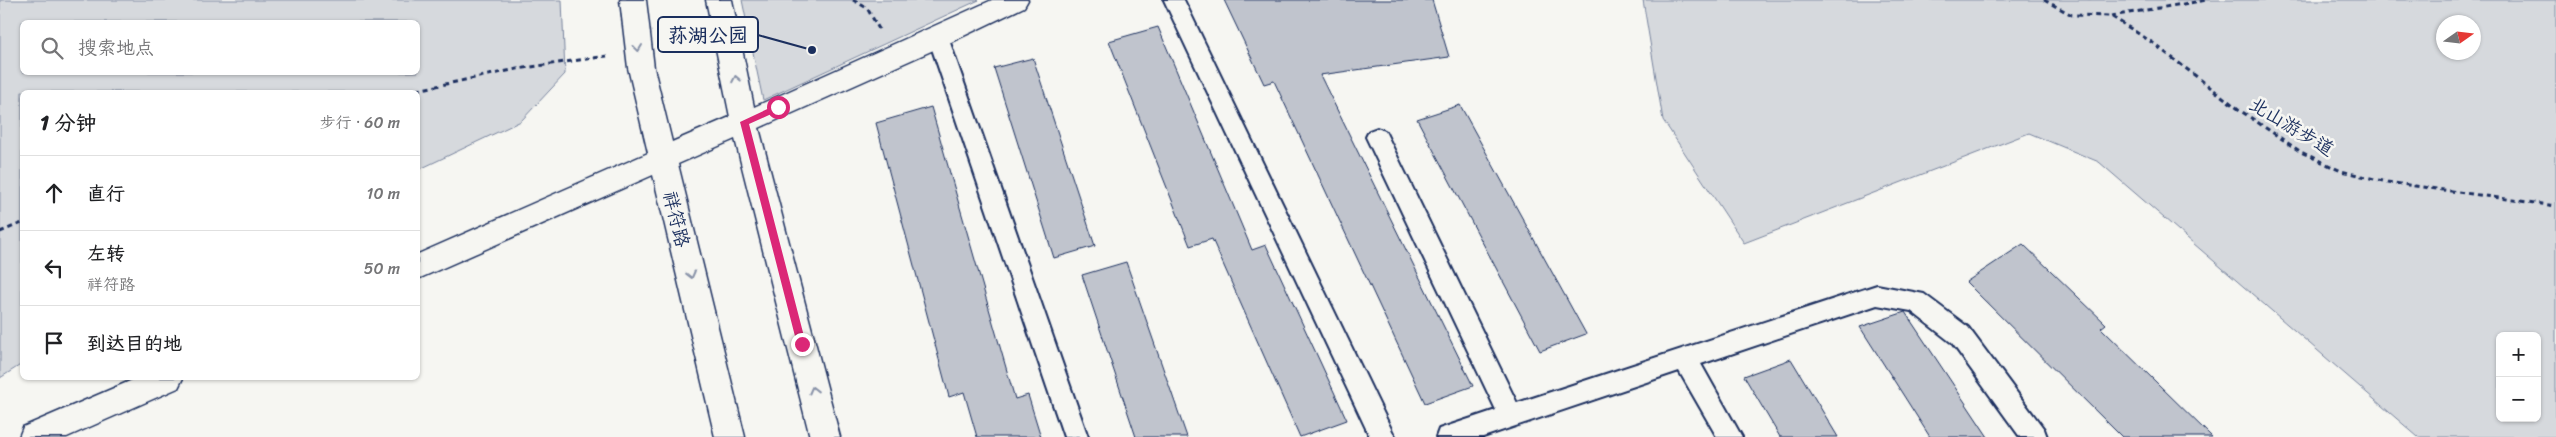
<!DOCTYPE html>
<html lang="zh">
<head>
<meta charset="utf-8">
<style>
  :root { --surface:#fff; --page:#f6f6f6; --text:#202124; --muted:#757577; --line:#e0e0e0 }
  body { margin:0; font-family:Sriracha,"LXGW WenKai TC",sans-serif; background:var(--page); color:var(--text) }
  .controls { position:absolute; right:15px; bottom:15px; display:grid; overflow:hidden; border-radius:8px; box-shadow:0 1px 4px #0004 }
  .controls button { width:45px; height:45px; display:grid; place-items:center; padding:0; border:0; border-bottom:1px solid var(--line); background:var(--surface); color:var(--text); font:25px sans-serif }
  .compass { position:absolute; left:2436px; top:15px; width:45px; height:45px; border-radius:50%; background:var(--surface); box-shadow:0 1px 4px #0004; rotate:76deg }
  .stop { position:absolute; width:15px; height:15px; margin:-11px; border:4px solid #db2777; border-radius:50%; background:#fff }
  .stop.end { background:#db2777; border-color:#fff; box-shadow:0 1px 5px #0008 }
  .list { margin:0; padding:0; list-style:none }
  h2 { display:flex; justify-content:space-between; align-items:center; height:65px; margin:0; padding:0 20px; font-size:21px }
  h2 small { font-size:16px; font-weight:400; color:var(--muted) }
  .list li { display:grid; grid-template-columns:32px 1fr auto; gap:15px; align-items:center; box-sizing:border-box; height:75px; padding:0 20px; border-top:1px solid var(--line) }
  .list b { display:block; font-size:19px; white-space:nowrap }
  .list p { margin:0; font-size:16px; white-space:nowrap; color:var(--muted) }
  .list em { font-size:16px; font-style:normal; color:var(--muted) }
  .icon { flex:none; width:28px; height:28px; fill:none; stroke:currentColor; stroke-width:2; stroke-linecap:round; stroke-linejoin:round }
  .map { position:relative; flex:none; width:2556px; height:437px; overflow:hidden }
  .search { position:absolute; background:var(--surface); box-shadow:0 1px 4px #0004; left:20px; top:20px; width:400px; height:55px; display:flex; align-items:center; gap:12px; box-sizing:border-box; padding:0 18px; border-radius:8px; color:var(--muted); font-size:19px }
  .panel { position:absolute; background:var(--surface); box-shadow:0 1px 4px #0004; left:20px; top:90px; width:400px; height:290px; border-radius:8px }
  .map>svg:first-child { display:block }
  .green { fill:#d6d9dd; stroke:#78849e; fill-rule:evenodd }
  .building { fill:#c0c4cd; stroke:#1b2f5e }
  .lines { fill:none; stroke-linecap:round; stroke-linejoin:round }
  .lane-casing { stroke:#1b2f5e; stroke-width:4 }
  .secondary-casing { stroke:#1b2f5e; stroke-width:3 }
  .path { stroke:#1b2f5e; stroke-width:3; stroke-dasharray:5 4; stroke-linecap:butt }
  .lane { fill:#f6f6f2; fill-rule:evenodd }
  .secondary { fill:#f6f6f2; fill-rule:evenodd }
  .oneway { stroke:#8892a8 }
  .route { fill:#db2777 }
  .labels { text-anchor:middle; stroke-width:5; stroke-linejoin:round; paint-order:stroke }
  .street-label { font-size:19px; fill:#1b2f5e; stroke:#f6f6f2 }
  .leader { fill:none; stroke:#1b2f5e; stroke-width:2 }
  .callout-dot { fill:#1b2f5e; stroke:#f6f6f2; stroke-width:2 }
  .callout { fill:#f6f6f2; stroke:#1b2f5e; stroke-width:2 }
  .callout-label { font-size:20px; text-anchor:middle; font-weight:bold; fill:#1b2f5e }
</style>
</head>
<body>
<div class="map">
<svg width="2556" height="437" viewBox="0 0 2556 437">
  <rect width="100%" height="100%" fill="#f6f6f2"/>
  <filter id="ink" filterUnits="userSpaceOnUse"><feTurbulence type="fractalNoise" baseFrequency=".02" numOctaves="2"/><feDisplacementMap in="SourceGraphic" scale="10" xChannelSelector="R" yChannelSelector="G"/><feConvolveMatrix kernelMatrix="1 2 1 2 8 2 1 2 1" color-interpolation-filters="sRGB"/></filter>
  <g filter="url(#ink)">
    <g class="green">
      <path d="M0,0H562L565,74L521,121L418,170V92H22V364L0,378ZM418,22V72H22V22Z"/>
      <path d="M742,0H979L763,100Z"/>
      <path d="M1643,0H2556V437H2418L2099,162L2029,133L1744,243L1663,120ZM2474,22V52H2444V22ZM2500,336H2537V418H2500Z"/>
    </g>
    <g class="building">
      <path d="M1224,0H1432L1449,57L1320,75L1473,386L1425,403L1274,81L1264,84Z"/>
      <path d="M1158,27L1252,250L1266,245L1347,420L1300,437L1212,239L1190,246L1109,41Z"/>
      <path d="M1033,58L1095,246L1054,258L994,68Z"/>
      <path d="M1460,105L1586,334L1540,351L1417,119Z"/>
      <path d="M931,107L1015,399L1028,395L1041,437H977L964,392L949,397L876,123Z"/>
      <path d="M2023,244L2106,324L2101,328L2212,437H2122L1966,282Z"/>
      <path d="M1126,262L1187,437H1136L1082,275Z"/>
      <path d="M1905,312L1988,437H1930L1860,327Z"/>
      <path d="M1791,359L1838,437H1780L1744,376Z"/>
    </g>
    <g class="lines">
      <g class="lane-casing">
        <g id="lane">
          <path d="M1164,0H1184L1395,437H1370Z"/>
          <path d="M938,29L945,31L948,37L1088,437H1064L928,37L931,31Z"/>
          <path d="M1377,128L1385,131L1517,403L1877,285L1924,294L1968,327L2044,429L2047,437H2020L1952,343L1911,311L1877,305L1701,364L1742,437H1717L1679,371L1483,437H1436L1439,429L1496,410L1366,137L1369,131Z"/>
        </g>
      </g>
      <g class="secondary-casing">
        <g id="secondary">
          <path d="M620,0H646L654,68L672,142L730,117L706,0H732L754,107L992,0H1028L1024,7L947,44L759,128L840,437H810L735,139L678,164L745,437H715L653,175L418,279V254L648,153L628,68Z"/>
          <path d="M137,378H183L178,388L67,437H19L23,427Z"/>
        </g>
      </g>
      <g class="path">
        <path d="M853,0L867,8L879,29"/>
        <path d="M2044,0L2072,15L2111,16L2153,43L2241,111L2301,152L2341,171L2387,182L2556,206"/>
        <path d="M2111,16L2207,0"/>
        <path d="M408,92L517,69L607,56"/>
        <path d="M0,232L22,223"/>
      </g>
      <use href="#lane" class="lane"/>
      <use href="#secondary" class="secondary"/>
    </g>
    <defs><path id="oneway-chevron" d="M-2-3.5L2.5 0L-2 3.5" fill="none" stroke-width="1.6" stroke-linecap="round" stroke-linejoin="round" transform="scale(1.25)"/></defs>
    <g class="oneway">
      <use href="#oneway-chevron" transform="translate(638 48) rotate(83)"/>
      <use href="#oneway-chevron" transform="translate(736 79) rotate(-101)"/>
      <use href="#oneway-chevron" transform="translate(691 275) rotate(76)"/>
      <use href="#oneway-chevron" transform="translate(813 390) rotate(-104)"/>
    </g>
  </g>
  <path class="route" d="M778,104L782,107L780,110L749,124L806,344L802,348L797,344L740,122Z"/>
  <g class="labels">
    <g class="street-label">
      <text transform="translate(2292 126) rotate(31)" y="7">北山游步道</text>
      <text transform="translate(677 219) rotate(76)" y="7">祥符路</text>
    </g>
  </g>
  <path class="leader" d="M812 50L758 35"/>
  <circle class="callout-dot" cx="812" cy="50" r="5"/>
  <rect class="callout" x="658" y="17" width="100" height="35" rx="5"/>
  <g class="callout-label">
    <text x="708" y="42">荪湖公园</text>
  </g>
</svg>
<div class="controls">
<button>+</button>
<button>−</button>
</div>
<svg class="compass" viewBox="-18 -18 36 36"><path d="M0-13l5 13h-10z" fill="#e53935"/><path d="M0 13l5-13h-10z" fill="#757577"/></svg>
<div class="stop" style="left:778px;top:107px"></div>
<div class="stop end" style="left:802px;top:344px"></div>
<div class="search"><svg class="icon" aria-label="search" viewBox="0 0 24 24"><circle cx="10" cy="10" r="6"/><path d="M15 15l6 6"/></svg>搜索地点</div>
<section class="panel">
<h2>1 分钟<small>步行 · 60 m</small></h2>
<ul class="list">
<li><svg class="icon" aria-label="ahead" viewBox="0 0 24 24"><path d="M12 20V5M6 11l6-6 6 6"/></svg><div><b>直行</b></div><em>10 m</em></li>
<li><svg class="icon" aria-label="left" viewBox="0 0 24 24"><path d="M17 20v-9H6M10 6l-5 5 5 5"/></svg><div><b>左转</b><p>祥符路</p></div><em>50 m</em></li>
<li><svg class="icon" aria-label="arrive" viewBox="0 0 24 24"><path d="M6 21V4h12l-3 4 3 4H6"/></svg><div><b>到达目的地</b></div></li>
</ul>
</section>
</div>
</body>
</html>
